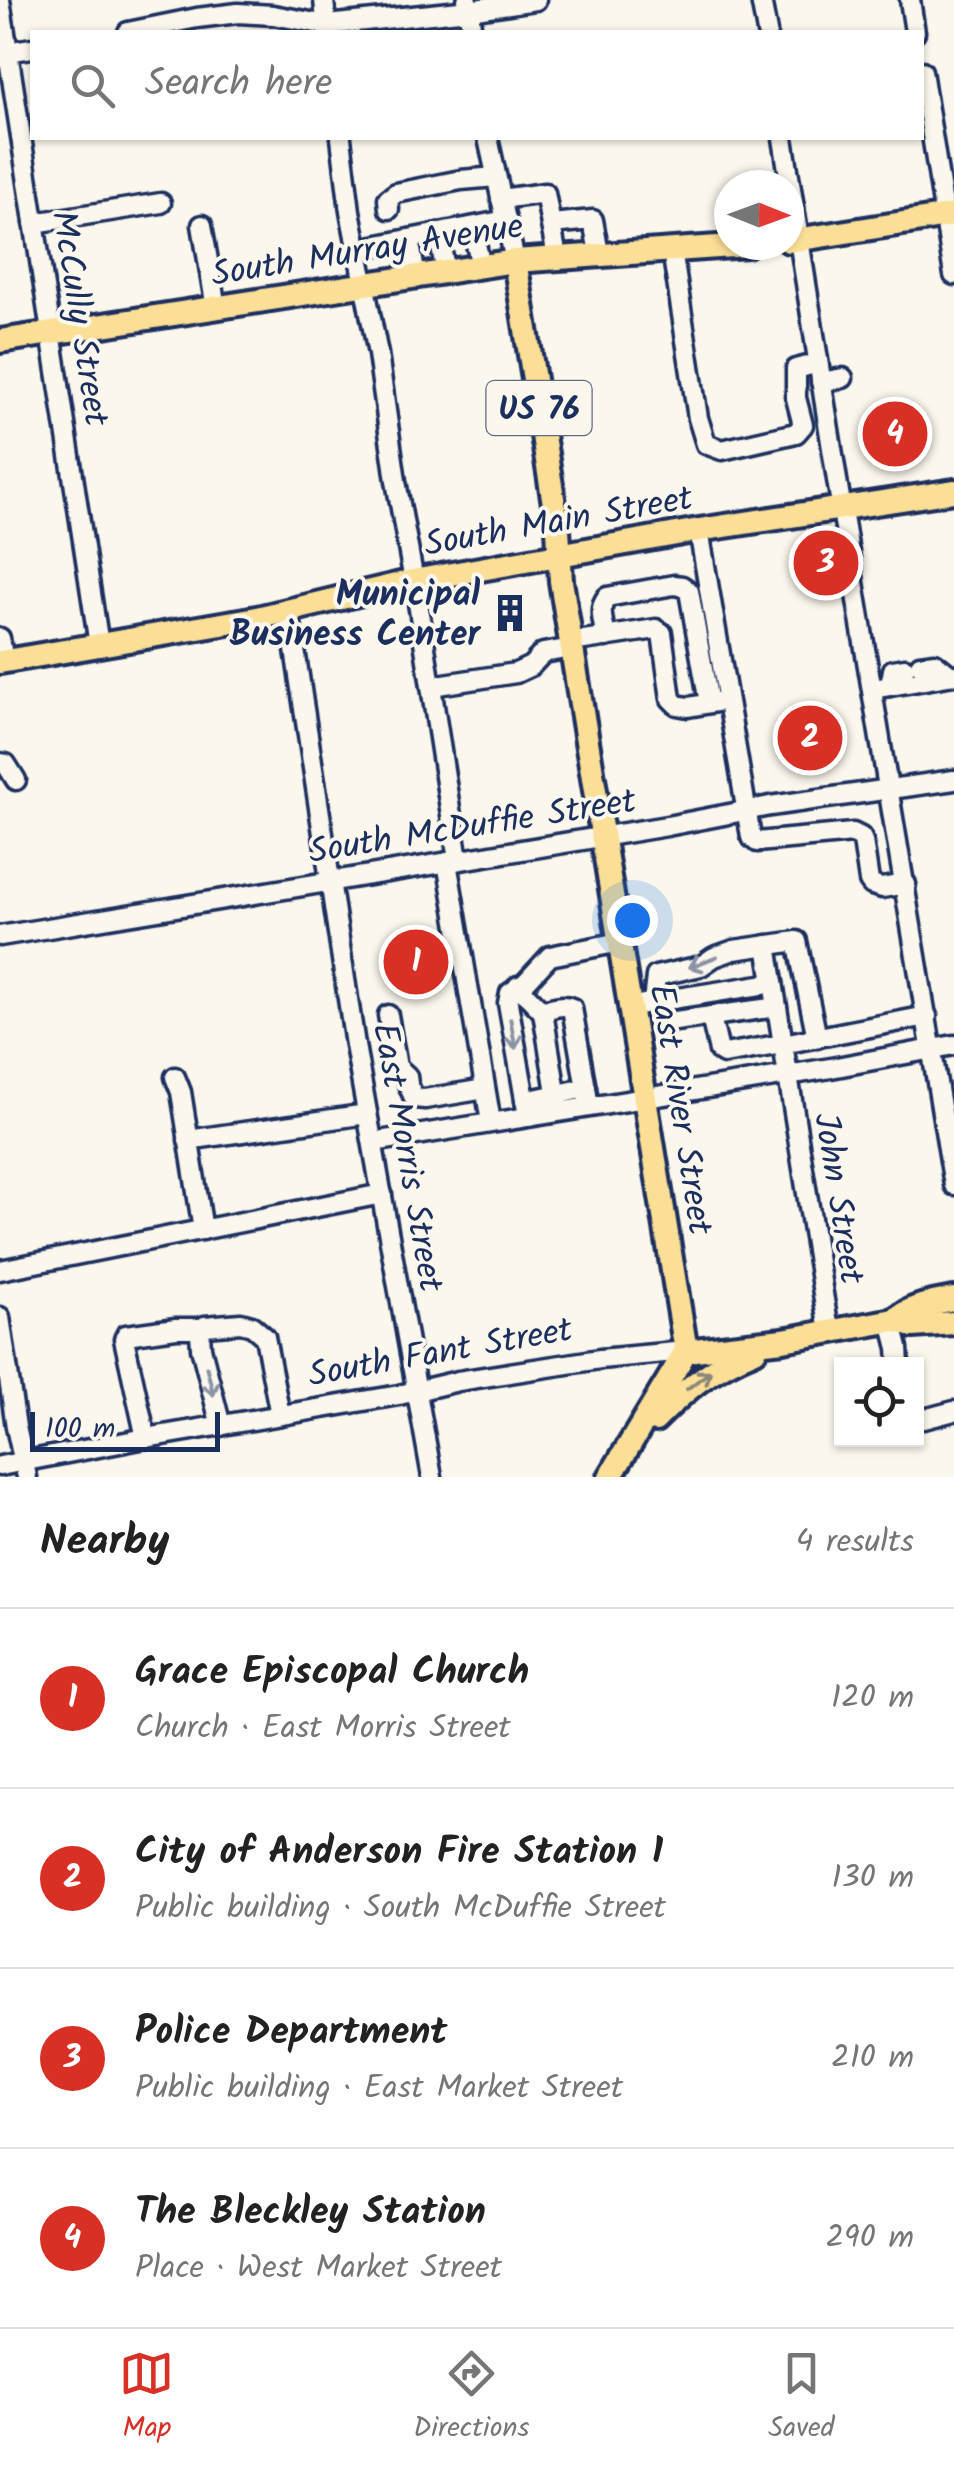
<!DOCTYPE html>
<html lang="en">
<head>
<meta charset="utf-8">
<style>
  :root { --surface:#fff; --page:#f6f6f6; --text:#222; --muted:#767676; --line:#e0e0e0; --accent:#d93025 }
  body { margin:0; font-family:Kalam,sans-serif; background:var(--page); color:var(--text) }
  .controls { position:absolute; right:30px; bottom:30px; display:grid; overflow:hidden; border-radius:0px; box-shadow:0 2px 8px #0004 }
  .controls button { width:90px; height:90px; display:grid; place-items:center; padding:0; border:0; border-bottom:2px solid var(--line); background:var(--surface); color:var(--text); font:50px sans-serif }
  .compass { position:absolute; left:714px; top:170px; width:90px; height:90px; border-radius:50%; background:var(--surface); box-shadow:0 2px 8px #0004; rotate:91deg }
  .scale { position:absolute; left:30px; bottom:25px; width:190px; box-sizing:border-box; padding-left:10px; border:5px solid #1b2f5e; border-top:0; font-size:28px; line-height:35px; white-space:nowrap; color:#1b2f5e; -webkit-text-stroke:8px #fbf7ec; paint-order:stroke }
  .you { position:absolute; left:632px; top:920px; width:35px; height:35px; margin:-25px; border:8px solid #fff; border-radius:50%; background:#1a73e8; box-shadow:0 0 0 15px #1a73e833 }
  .badge { display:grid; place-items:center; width:65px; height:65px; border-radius:50%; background:var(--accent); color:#fff; font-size:32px; font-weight:700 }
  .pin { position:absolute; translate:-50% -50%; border:5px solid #fff; box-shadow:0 2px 10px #0006 }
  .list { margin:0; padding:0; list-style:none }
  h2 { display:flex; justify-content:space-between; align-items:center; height:130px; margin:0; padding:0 40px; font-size:42px }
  h2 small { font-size:32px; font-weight:400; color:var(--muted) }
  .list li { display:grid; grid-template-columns:65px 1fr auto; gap:30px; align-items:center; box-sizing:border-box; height:180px; padding:0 40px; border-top:2px solid var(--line) }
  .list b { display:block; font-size:38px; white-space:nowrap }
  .list p { margin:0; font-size:32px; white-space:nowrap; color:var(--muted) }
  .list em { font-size:32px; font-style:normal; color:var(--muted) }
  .icon { flex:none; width:55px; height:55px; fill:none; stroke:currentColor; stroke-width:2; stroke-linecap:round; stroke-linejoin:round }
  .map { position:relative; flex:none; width:954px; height:1477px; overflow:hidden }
  .search { position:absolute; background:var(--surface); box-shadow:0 2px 8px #0004; left:30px; right:30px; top:30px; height:110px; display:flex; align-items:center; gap:25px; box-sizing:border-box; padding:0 35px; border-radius:0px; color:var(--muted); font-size:38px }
  .sheet { height:850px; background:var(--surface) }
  nav { display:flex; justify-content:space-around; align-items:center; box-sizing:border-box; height:140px; border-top:2px solid var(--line); background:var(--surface); font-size:28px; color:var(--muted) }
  nav a { display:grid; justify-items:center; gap:5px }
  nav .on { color:var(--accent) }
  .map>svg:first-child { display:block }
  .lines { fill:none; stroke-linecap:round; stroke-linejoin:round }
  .minor-casing { stroke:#1b2f5e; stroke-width:25 }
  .major-casing { stroke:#1b2f5e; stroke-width:30 }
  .minor { stroke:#fbf7ec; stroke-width:18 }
  .major { stroke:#fbdf96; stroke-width:22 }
  .oneway { stroke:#8b93a5 }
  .oneway2 { stroke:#8b877a }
  .labels { text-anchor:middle; stroke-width:8; stroke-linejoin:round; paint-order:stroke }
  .shield { fill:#fbf7ec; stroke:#5e6b89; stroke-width:2.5 }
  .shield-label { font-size:32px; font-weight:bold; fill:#1b2f5e }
  .street-label { font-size:35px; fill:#1b2f5e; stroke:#fbf7ec }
  .poi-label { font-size:35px; font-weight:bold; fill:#1b2f5e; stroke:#fbf7ec; text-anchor:end }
</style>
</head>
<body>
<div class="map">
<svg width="954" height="1477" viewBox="0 0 954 1477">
  <rect width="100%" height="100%" fill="#fbf7ec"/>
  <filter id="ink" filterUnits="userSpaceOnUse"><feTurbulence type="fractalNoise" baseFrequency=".01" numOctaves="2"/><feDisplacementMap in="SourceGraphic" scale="20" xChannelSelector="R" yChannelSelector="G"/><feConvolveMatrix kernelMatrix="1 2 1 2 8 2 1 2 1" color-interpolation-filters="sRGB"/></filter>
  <g filter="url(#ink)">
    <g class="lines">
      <g class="minor-casing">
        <g id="minor">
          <path d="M0,0L99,645"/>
          <path d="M324,0L327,32"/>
          <path d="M467,0L472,32"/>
          <path d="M761,0L767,32"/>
          <path d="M910,0L915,32"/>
          <path d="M128,32L197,18L238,13L273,15L327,25L469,10L536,0"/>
          <path d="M0,53L32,48"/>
          <path d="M922,71L954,275"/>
          <path d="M341,138L350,211L378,354L396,481L419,609L458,860"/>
          <path d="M488,138L515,261"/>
          <path d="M783,138L837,480L954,1185"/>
          <path d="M501,199L545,193L557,257"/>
          <path d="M389,209L388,199L396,193L461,180L496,177"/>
          <path d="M34,223L161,203"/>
          <path d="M551,224L593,220L599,254"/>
          <path d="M202,225L216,308"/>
          <path d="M472,227L481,266"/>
          <path d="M438,233L446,272"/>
          <path d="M409,239L416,277"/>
          <path d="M358,249L506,220"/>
          <path d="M672,250L698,418L706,444L722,450L796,433L803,425L796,398V369L818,363"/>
          <path d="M821,382L843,378"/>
          <path d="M699,530L751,837L757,842L853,833L861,837L863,841L869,881L872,885L882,888L906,884"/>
          <path d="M289,610L355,1045L432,1477"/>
          <path d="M606,637C604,624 597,608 607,597L674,585L682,586L689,591L709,703"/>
          <path d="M0,638L4,662"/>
          <path d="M571,642L656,629L662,633L671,699L677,705L688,707L717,702"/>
          <path d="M920,665L935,663L950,675"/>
          <path d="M431,686L516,673L531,666L543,653L572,648"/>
          <path d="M890,686L893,670L905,668"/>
          <path d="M873,689L954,675"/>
          <path d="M0,763L6,764L16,780"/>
          <path d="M447,862L491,1122"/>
          <path d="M0,936L667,826L770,806L954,780"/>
          <path d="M518,986L543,1012L559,1111"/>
          <path d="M653,1002L773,983"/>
          <path d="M630,1007L653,1002L656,976L701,966L714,957L734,950L797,941L817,1038"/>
          <path d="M543,1012C550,1007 564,1004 572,1008L589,1106"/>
          <path d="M388,1015L397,1067L407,1076L408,1084L414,1098L425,1099L485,1089"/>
          <path d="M711,1017L719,1051L724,1054L783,1044L767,945"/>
          <path d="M668,1022L777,1007"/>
          <path d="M175,1077L181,1092L203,1230"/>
          <path d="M525,1101L586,1088"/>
          <path d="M528,1116L508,1003L510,993L525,983L550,956L620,942"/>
          <path d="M188,1140L367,1114"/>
          <path d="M373,1142L831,1068L954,1045"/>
          <path d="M0,1270L382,1194"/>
          <path d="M0,1317L16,1427L27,1477"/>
          <path d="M891,1321L898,1348L899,1364"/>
          <path d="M829,1331L783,1044L927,1016"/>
          <path d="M916,1414L924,1419L954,1411"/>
          <path d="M221,1426L201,1348L200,1333L205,1326L241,1323L252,1326L265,1337L280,1415"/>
          <path d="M146,1438L124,1339L126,1335L176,1328H202"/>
          <path d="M0,1466L146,1438L399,1395L458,1381L600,1359L686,1351"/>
        </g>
      </g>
      <g class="major-casing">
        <g id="major">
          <path d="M789,241L954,215"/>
          <path d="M515,261L558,529L561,581L686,1351L610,1477"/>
          <path d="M0,341L515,261L747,245"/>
          <path d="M0,662L257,618L413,581L699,530L954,491"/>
          <path d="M894,1320C913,1306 931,1303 954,1299"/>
          <path d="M686,1351L783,1340L894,1320L913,1326L954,1323"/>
          <path d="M655,1420C688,1387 711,1368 755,1350"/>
        </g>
      </g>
      <use href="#minor" class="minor"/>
      <use href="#major" class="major"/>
    </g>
    <defs><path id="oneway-shaft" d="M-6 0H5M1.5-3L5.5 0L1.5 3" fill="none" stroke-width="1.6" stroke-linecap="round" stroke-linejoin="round" transform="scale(2.5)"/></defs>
    <g class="oneway">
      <use href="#oneway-shaft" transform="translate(703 962) rotate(158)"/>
      <use href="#oneway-shaft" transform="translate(513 1034) rotate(80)"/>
      <use href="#oneway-shaft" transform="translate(210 1381) rotate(76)"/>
    </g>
    <use class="oneway2" href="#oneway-shaft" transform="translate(699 1380) rotate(-37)"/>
  </g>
  <defs>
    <g id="building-bare" transform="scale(3)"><path d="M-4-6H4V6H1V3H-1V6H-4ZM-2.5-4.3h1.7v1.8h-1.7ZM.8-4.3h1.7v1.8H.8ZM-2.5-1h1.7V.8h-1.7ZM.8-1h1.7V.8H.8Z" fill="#1b2f5e" stroke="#fbf7ec" stroke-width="2.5" paint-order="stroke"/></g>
  </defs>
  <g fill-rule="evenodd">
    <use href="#building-bare" x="510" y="613"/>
  </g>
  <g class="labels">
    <rect class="shield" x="486.5" y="381" width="105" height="54" rx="8"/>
    <g class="shield-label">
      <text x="539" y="419">US 76</text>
    </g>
    <g class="street-label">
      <text transform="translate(367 249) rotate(-9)" y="12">South Murray Avenue</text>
      <text transform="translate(81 318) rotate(81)" y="12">McCully Street</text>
      <text transform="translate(558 520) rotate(-10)" y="12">South Main Street</text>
      <text transform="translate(472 825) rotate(-9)" y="12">South McDuffie Street</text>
      <text transform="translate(682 1109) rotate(81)" y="12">East River Street</text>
      <text transform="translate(409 1157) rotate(80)" y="12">East Morris Street</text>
      <text transform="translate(840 1198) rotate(81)" y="12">John Street</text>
      <text transform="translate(440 1351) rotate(-10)" y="12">South Fant Street</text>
    </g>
    <g class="poi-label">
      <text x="480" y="605">Municipal<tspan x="480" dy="40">Business Center</tspan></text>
    </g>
  </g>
</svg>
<div class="controls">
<button><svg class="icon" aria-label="locate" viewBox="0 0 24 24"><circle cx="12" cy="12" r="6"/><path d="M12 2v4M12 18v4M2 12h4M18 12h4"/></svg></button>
</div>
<svg class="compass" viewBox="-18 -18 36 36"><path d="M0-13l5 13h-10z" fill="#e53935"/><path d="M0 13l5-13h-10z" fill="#767676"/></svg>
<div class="scale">100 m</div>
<div class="you"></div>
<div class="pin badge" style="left:416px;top:962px">1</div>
<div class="pin badge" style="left:810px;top:738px">2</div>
<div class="pin badge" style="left:826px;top:563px">3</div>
<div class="pin badge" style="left:895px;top:434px">4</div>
<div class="search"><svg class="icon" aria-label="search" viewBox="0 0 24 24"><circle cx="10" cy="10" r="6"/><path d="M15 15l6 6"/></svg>Search here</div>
</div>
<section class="sheet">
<h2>Nearby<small>4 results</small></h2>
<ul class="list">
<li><span class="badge">1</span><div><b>Grace Episcopal Church</b><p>Church · East Morris Street</p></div><em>120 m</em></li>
<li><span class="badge">2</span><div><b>City of Anderson Fire Station 1</b><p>Public building · South McDuffie Street</p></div><em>130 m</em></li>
<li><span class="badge">3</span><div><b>Police Department</b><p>Public building · East Market Street</p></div><em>210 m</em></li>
<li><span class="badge">4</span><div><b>The Bleckley Station</b><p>Place · West Market Street</p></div><em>290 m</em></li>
</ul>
</section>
<nav>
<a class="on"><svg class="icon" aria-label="map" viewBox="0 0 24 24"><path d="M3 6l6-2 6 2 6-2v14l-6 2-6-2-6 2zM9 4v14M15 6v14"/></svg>Map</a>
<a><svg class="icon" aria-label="directions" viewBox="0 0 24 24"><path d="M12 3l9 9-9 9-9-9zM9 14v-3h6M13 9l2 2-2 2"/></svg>Directions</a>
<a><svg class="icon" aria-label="saved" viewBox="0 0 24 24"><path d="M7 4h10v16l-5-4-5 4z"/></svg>Saved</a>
</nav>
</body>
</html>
